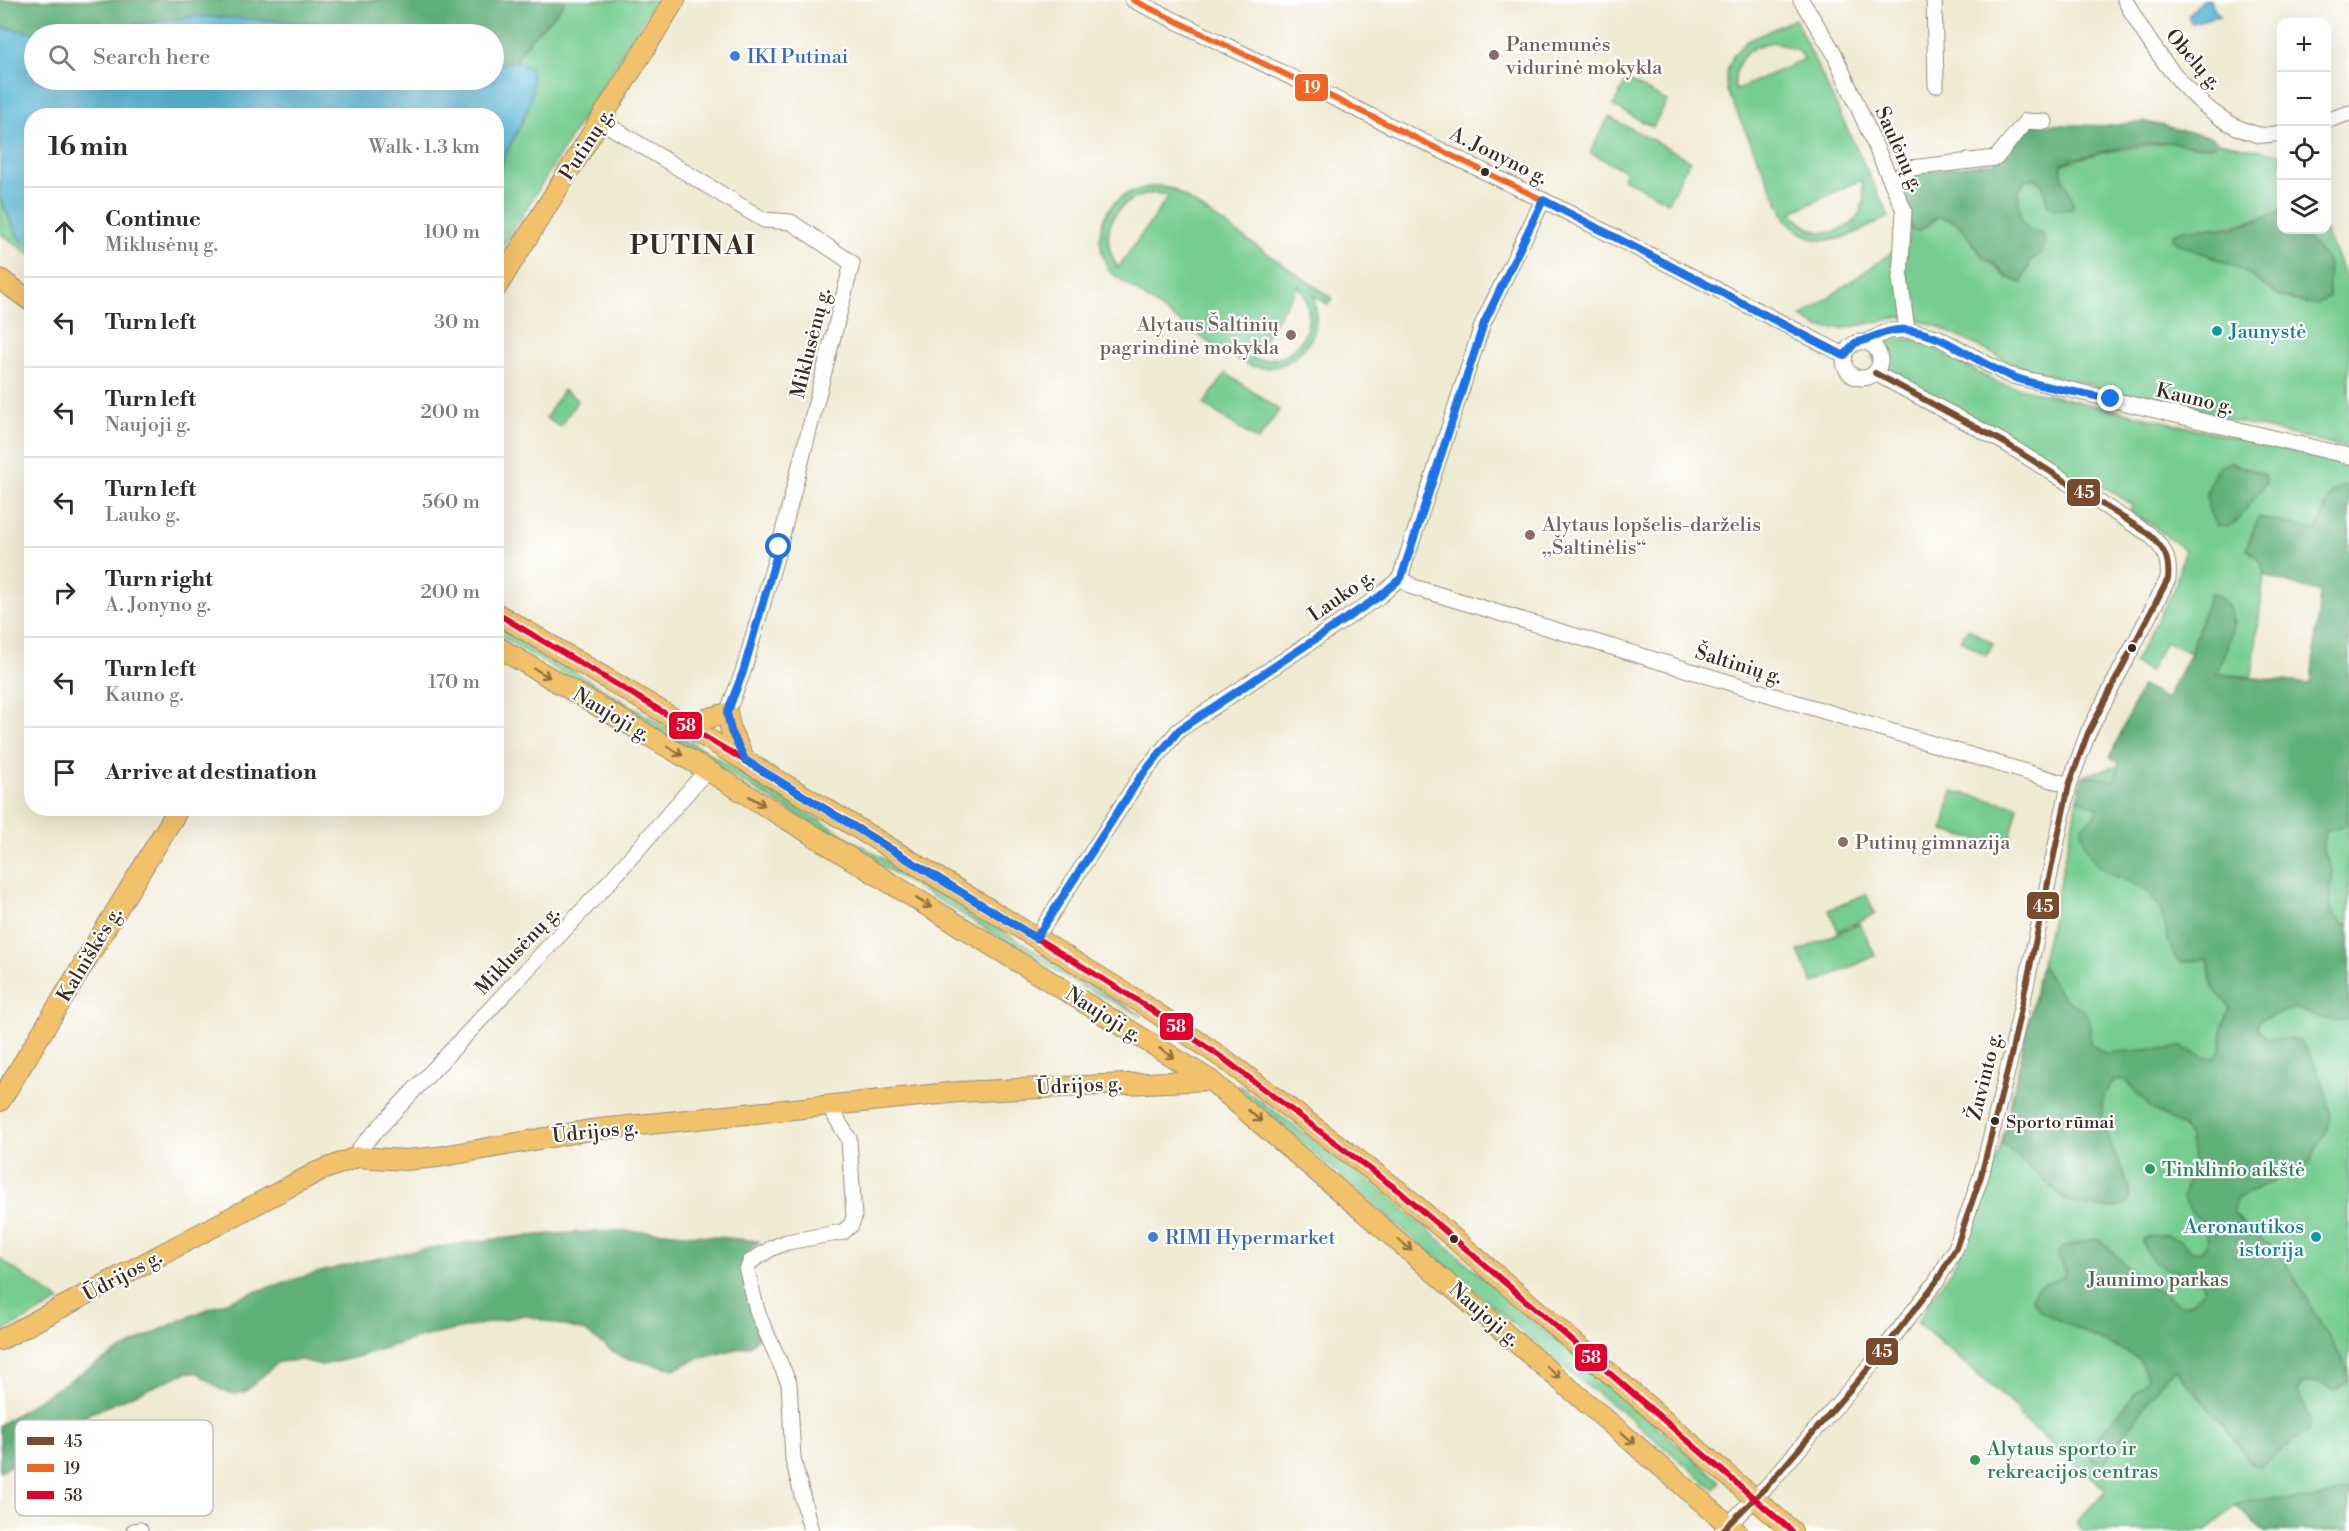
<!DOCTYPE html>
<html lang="en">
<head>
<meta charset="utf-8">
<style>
  :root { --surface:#fff; --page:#f7f7f7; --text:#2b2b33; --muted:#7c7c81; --line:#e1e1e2 }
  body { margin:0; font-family:"Libre Bodoni",serif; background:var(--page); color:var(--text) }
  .controls { position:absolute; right:18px; top:18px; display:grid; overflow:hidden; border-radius:12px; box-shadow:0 6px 24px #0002 }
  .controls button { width:54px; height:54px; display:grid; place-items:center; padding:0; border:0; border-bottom:2px solid var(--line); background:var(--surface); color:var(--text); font:30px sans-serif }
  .stop { position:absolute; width:18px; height:18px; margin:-14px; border:4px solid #1a73e8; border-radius:50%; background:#fff }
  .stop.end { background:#1a73e8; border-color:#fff; box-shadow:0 2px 6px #0008 }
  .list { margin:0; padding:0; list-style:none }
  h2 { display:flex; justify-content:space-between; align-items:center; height:78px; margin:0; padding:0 24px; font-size:26px }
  h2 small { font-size:20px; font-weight:400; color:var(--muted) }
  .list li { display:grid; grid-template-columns:39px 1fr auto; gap:18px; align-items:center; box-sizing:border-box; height:90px; padding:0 24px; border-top:2px solid var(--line) }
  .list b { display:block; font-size:22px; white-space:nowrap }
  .list p { margin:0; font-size:20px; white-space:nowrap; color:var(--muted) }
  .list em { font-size:20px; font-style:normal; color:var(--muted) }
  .icon { flex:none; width:33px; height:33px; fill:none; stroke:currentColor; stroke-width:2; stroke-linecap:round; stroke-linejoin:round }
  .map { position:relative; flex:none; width:2349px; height:1531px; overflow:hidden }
  .search { position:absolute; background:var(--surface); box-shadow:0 6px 24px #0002; left:24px; top:24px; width:480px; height:66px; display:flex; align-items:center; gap:15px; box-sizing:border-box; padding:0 21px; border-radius:33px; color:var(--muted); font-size:22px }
  .panel { position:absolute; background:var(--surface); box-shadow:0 6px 24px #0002; left:24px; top:108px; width:480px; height:708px; border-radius:24px }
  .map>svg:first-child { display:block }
  .green { fill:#75cc90; stroke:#587b57; stroke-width:1.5; fill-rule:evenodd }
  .forest { fill:#60b07a; stroke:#4e6d4c; stroke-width:1.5 }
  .water { fill:#57b6d6; stroke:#49707a; stroke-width:1.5 }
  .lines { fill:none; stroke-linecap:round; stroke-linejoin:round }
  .minor-casing { stroke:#958a78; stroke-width:17 }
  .major-casing { stroke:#958a78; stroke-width:22 }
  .minor { stroke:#fff; stroke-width:15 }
  .major { stroke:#f2c26a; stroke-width:20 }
  .bus-1-casing { stroke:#fff; stroke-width:10 }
  .bus-2-casing { stroke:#fff; stroke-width:10 }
  .bus-3-casing { stroke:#fff; stroke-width:10 }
  .bus-1 { stroke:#7a4b2a; stroke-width:6 }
  .bus-2 { stroke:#f26522; stroke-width:6 }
  .bus-3 { stroke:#e4002b; stroke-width:6 }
  .oneway { stroke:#8d6e40 }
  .route { stroke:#1a73e8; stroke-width:8 }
  .education-dot { fill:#8d6e63; stroke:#fff; stroke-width:2 }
  .shop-dot { fill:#3f7fe0; stroke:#fff; stroke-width:2 }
  .bus-dot { fill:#3b2a1e; stroke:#fff; stroke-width:2 }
  .culture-dot { fill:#0f9aa8; stroke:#fff; stroke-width:2 }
  .leisure-dot { fill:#2e9e5b; stroke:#fff; stroke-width:2 }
  .labels { text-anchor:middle; stroke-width:4.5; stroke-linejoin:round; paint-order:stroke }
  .bus-label { font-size:18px; fill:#3b2a1e; stroke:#fff; text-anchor:start }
  .education-label { font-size:20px; fill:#785e54; stroke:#fff; text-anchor:start }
  .shop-label { font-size:20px; fill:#366cbe; stroke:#fff; text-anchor:start }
  .street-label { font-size:20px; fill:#3b2a1e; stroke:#fff }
  .culture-label { font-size:20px; fill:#0d838f; stroke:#fff; text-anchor:start }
  .leisure-label { font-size:20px; fill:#27864d; stroke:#fff; text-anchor:start }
  .park-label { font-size:20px; fill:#4f6346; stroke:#fff }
  .district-label { font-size:26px; font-weight:bold; letter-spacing:1.5px; fill:#3b2a1e; stroke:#fff }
  .key { fill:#fff; stroke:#c4bfbc; stroke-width:1.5 }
  .key-label { font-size:16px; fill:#3b2a1e }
  .line-badge { stroke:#fff; stroke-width:2 }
  .badge-label { font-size:16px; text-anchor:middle; font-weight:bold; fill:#fff }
</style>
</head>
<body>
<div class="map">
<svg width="2349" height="1531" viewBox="0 0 2349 1531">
  <rect width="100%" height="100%" fill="#fff"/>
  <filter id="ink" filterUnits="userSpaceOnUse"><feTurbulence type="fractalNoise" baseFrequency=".0167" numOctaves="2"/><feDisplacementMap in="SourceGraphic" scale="12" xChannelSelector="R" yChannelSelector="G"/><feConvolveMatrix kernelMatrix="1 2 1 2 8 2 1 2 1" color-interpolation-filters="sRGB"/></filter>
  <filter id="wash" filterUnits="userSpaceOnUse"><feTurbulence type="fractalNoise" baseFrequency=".008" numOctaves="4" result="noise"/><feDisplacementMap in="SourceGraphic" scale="24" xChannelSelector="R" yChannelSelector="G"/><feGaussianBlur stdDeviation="1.35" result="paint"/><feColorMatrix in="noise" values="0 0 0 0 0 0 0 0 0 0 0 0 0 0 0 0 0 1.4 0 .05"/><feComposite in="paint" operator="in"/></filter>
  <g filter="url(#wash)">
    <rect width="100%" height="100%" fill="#efead2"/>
    <g class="green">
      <path d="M0,0H656L497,256L496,116H32L31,255L0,233ZM34,34H494V80H34Z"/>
      <path d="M1795,19L1889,217C1850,235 1820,258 1786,219L1727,91L1726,79L1728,67L1734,54L1747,41ZM1774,42L1797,50L1805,59L1735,90C1732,63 1747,45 1774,42ZM1861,180C1877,227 1819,253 1792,212Z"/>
      <path d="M1627,80L1667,101L1653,127L1613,106Z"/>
      <path d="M1609,117L1690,160L1668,202L1623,178L1626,171L1590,153Z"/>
      <path d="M2168,142L2210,147L2219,142L2281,154V214L2278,212C2239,226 2227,228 2186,229L2173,240L2241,269L2281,297L2307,304L2293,230H2325L2349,283V448L2153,402L2018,366L1939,327L1914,318L1901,317L1845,328H1819L1801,317L1908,241L1910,230L1929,225L1937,217C1968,220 1963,237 1982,255C1990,263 1998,268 2006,278L2028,271L2030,261L2041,254L2043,234L2029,229L2021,221L2018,192L2025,180L2036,178L2043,186L2048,206L2073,202L2060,175L2062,164L2100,153Z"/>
      <path d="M1158,186L1173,189L1332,298L1328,304L1313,295C1318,314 1318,335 1302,350C1290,363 1274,370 1256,367C1232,364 1136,290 1110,272C1086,228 1108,189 1158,186ZM1156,193L1169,196L1118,268C1095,231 1115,197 1156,193ZM1299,285C1324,325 1297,366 1251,359Z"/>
      <path d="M1897,338L1919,340L1997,383L2349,464V538L2326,505L2317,531L2261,561L2264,575L2252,677L2217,674L2234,622L2211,592L2190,653L2165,642L2149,672L2134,663L2175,587L2184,550L2152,525L2129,512L2133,505L2108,489L2071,478L1876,364L1872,357C1874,342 1884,340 1897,338ZM2213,482L2263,489L2249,502L2239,519L2206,493Z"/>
      <path d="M1226,373L1279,410L1258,441L1204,404Z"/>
      <path d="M563,390L578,400L560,427L546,418Z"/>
      <path d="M497,625L1143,1016L1081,986L497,634Z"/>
      <path d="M1968,628L1993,644L1986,656L1961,640Z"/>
      <path d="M2349,697V1531H2265L2234,1506L2207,1531H2081L2077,1522L2106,1490L2020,1417L2015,1407L1917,1322L1954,1265L1979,1211L2002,1143L2083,776Z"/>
      <path d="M1952,791L2018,806L2008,846L1943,831Z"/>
      <path d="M1866,894L1875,914L1838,931L1829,910Z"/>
      <path d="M1860,923L1875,956L1813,984L1798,951Z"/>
      <path d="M1239,1085L1389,1196L1720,1481L1714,1489L1626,1415L1580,1381L1237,1087Z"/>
      <path d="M0,1259L60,1301L0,1333Z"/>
    </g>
    <g class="forest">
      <path d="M0,0H565L560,9L532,37L516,60L494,66V34H359L341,24L40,34L0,27Z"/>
      <path d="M2146,122L2212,137L2219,142C2208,152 2183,143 2169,142C2138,142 2103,152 2072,159L2062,164C2059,183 2075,192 2073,209L2061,210L2048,206L2043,186L2036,178L2025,180L2018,192L2021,221L2029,229L2043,234L2045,245L2041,254L2030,261L2022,283C2005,278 2007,276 1996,265C1992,260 1985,259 1981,254C1964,235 1966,220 1937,217L1919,231L1910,230L1899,185L1913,173L1994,162L2034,124L2107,126Z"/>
      <path d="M2278,212L2281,214L2282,230C2305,230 2315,246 2329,263V296L2317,305L2281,297L2241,269L2173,241V235C2190,224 2210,230 2229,228C2246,226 2262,218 2278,212Z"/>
      <path d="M2230,463L2264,474L2266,482L2239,519L2228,527L2216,525C2202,504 2206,486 2219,466Z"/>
      <path d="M2343,486H2349V824L2326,831L2323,851L2333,871L2330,897L2332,913L2345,924L2349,923V1019H2319C2300,1002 2281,1013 2259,1020L2257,1028L2266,1038L2298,1039C2314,1055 2337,1108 2327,1130C2321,1142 2314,1150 2310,1163L2238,1198L2233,1212C2246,1232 2266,1240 2282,1256L2348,1370L2349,1381L2333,1390L2317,1382L2303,1383L2298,1391L2310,1421L2308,1431L2260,1466L2251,1464L2237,1442L2176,1369L2166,1376L2104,1463L2092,1460L2090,1453L2101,1434L2148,1378L2138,1358L2040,1311L2032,1298L2037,1287L2064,1277L2065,1269L2057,1254L2062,1247L2093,1239L2102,1241L2133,1273L2179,1305L2192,1303L2205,1289C2199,1268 2175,1277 2156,1263C2150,1259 2146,1250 2142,1243L2144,1238C2165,1232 2177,1236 2192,1251H2202L2208,1241L2205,1225L2189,1209L2183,1198L2193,1158L2189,1136L2182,1126L2152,1109L2125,1080H2115C2076,1118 2136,1169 2129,1203L2117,1208L2088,1207L2066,1200L2002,1143L2041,965C2048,974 2053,984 2059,992C2081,1019 2091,995 2090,1043L2105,1053L2182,1047L2205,1058H2215L2221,1050L2222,1028L2230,1009C2226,1000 2221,998 2215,990C2209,983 2210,971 2209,962L2205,959L2180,963C2162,944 2171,915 2148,893C2135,881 2117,879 2103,869C2090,860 2080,840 2083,825L2095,817L2098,807L2077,799L2083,776L2115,780L2120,763L2110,757L2142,686L2166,699L2190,653L2211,592C2250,612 2226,643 2217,674L2311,684L2320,593L2264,575L2261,561L2246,548L2259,517L2317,531L2332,492Z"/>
      <path d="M616,1231L664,1232L759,1241L747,1253L743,1268L758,1337L751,1345L695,1360L674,1369L621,1357L584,1331L524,1315L413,1339L353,1358L322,1365L301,1360L278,1362L245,1392L235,1394L221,1390L198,1373L187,1372L89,1414L0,1472V1425C59,1386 121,1346 186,1318C323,1260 467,1235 616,1231Z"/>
      <path d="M2349,1489V1531H2265L2234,1506C2261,1492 2279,1502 2308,1499C2323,1498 2335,1494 2349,1489Z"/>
    </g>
    <g class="water">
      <path d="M2202,0H2210L2219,16L2191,23L2188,16Z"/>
      <path d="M197,16L341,24L359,34H63Z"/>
      <path d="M0,27L40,34H34V80H494V66L516,60L530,68C541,99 516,130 504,158C501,165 500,173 497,180L496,116H32L31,246L18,237L0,198Z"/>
    </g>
  </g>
  <g filter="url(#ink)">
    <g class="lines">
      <g class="minor-casing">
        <g id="minor">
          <path d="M1133,0L1555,206L1844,355"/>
          <path d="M1801,0L1833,51L1904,210L1900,278L1907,330"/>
          <path d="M1934,0L1936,85"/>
          <path d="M2125,0C2151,49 2201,122 2259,135C2265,136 2274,134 2282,133"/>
          <path d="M601,121L764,220L791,222L852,263L779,547L743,672L727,713"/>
          <path d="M2326,121L2349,113"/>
          <path d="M1892,181L1911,168L1996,158L2026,121L2045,122"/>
          <circle cx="1862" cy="360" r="18"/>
          <path d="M1866,342L1888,331L1907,330L1937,337L2008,375L2349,456"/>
          <path d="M1400,578L1413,587L2069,785"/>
          <path d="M1036,938L1141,776L1179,730L1380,596L1400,578L1483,323L1543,200"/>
          <path d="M357,1157L359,1149L611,880L707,770"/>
          <path d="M134,1531L140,1530"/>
          <path d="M811,1531L793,1459L789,1383L758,1314L747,1271L750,1262L772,1248L787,1242L843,1232L851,1225L854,1217L849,1139L829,1106"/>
          <path d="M1722,1531L1768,1485L1874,1362L1936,1282L1956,1248L1981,1176L2010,1060L2069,785L2088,733L2168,579C2170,558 2164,548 2149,534L2005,443L1875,373"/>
        </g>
      </g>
      <g class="major-casing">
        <g id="major">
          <path d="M0,279L32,302"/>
          <path d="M496,288L675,0"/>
          <path d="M496,613L833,813L1140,1002L1224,1059L1399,1191L1792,1531"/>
          <path d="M496,646L707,770L1210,1080L1736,1531"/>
          <path d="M685,725L727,713L731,731L745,760"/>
          <path d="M0,1101L179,808"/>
          <path d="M0,1340L317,1172L357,1157L405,1160L438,1157L590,1130L959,1092L1210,1080"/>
        </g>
      </g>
      <use href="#minor" class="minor"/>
      <use href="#major" class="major"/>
      <g class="bus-1-casing">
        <path id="bus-1" d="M1722,1531L1768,1485L1874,1362L1936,1282L1956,1248L1981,1176L2010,1060L2069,785L2088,733L2168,579C2170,558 2164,548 2149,534L2005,443L1875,373"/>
      </g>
      <g class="bus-2-casing">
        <path id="bus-2" d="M1133,0L1555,206L1844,355"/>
      </g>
      <g class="bus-3-casing">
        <path id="bus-3" d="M496,613L833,813L1140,1002L1224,1059L1399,1191L1792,1531"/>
      </g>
      <use href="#bus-1" class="bus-1"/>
      <use href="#bus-2" class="bus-2"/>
      <use href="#bus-3" class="bus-3"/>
    </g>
    <defs><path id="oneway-shaft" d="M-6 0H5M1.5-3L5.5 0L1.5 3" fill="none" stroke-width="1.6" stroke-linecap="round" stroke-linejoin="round" transform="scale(1.5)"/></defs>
    <g class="oneway">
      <use href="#oneway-shaft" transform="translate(542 673) rotate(30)"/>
      <use href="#oneway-shaft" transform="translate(675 751) rotate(31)"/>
      <use href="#oneway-shaft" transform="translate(757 801) rotate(31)"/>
      <use href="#oneway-shaft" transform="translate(924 903) rotate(31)"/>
      <use href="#oneway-shaft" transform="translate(1167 1053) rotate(32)"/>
      <use href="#oneway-shaft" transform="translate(1255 1116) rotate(41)"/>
      <use href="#oneway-shaft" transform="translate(1405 1245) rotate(41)"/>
      <use href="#oneway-shaft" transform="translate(1553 1372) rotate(41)"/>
      <use href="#oneway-shaft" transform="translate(1628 1438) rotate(41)"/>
    </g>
  </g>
  <g class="lines" filter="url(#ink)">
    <path class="route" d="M779,547L743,672L727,713L731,731L745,760L1036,938L1141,776L1179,730L1380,596L1401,578L1484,323L1543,200L1844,356L1855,343C1872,339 1887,328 1907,330C1945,334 1973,361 2008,375C2038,387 2078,392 2111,399"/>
  </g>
  <g class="education-dot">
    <circle cx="1494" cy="55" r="6"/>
    <circle cx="1291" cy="335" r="6"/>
    <circle cx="1530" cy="535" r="6"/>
    <circle cx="1843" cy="842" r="6"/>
  </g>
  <g class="shop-dot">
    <circle cx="735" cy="56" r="6"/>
    <circle cx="1153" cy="1237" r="6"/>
  </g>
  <g class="bus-dot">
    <circle cx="1485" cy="172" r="5"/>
    <circle cx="2132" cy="648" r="5"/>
    <circle cx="1995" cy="1121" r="5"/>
    <circle cx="1454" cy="1239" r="5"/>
  </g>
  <g class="culture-dot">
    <circle cx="2217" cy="331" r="6"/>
    <circle cx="2316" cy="1237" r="6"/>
  </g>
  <g class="leisure-dot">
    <circle cx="2150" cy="1169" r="6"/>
    <circle cx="1975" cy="1460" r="6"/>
  </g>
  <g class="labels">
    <g class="bus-label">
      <text x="2006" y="1128">Sporto rūmai</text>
    </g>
    <g class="education-label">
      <text x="1506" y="51">Panemunės<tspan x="1506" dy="23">vidurinė mokykla</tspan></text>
      <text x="1279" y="331" text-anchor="end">Alytaus Šaltinių<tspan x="1279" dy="23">pagrindinė mokykla</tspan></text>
      <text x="1542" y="531">Alytaus lopšelis-darželis<tspan x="1542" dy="23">„Šaltinėlis“</tspan></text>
      <text x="1855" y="849">Putinų gimnazija</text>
    </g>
    <g class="shop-label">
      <text x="747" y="63">IKI Putinai</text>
      <text x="1165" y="1244">RIMI Hypermarket</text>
    </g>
    <g class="street-label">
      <text transform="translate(2194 59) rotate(49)" y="7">Obelų g.</text>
      <text transform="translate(586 144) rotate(-57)" y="7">Putinų g.</text>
      <text transform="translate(1900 149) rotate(66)" y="7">Saulėnų g.</text>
      <text transform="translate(1499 155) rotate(26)" y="7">A. Jonyno g.</text>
      <text transform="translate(810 343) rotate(-76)" y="7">Miklusėnų g.</text>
      <text transform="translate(2195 398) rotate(13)" y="7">Kauno g.</text>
      <text transform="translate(1341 595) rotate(-35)" y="7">Lauko g.</text>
      <text transform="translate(1739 664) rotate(17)" y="7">Šaltinių g.</text>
      <text transform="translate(612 714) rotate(31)" y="7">Naujoji g.</text>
      <text transform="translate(517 950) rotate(-47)" y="7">Miklusėnų g.</text>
      <text transform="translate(89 954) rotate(-59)" y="7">Kalniškės g.</text>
      <text transform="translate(1104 1014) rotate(32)" y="7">Naujoji g.</text>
      <text transform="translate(1984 1076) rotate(-76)" y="7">Žuvinto g.</text>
      <text transform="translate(1079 1085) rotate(-3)" y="7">Ūdrijos g.</text>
      <text transform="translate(595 1131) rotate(-6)" y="7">Ūdrijos g.</text>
      <text transform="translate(122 1275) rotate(-28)" y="7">Ūdrijos g.</text>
      <text transform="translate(1485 1314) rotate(41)" y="7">Naujoji g.</text>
    </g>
    <g class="culture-label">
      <text x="2229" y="338">Jaunystė</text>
      <text x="2304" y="1233" text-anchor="end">Aeronautikos<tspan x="2304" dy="23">istorija</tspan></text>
    </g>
    <g class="leisure-label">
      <text x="2162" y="1176">Tinklinio aikštė</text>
      <text x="1987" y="1455">Alytaus sporto ir<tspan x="1987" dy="23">rekreacijos centras</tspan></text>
    </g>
    <g class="park-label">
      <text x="2158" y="1286">Jaunimo parkas</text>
    </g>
    <g class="district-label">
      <text x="693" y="254">PUTINAI</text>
    </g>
  </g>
  <rect x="15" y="1420" width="198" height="96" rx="9" class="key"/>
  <rect x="27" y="1437" width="27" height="8" fill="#7a4b2a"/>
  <rect x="27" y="1464" width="27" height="8" fill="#f26522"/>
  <rect x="27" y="1491" width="27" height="8" fill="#e4002b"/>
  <g class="key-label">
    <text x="64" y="1447">45</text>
    <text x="64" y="1474">19</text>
    <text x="64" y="1501">58</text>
  </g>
  <g class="line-badge">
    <rect x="1294" y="73" width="35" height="29" rx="6" fill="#f26522"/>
    <rect x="2066" y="478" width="35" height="29" rx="6" fill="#7a4b2a"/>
    <rect x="668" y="711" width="35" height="29" rx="6" fill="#e4002b"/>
    <rect x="2026" y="891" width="34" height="29" rx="6" fill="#7a4b2a"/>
    <rect x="1159" y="1012" width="35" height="29" rx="6" fill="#e4002b"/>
    <rect x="1865" y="1337" width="34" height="29" rx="6" fill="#7a4b2a"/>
    <rect x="1574" y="1343" width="34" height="29" rx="6" fill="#e4002b"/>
  </g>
  <g class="badge-label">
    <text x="1312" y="93">19</text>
    <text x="2084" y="498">45</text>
    <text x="686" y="731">58</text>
    <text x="2043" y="912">45</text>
    <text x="1176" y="1032">58</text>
    <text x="1882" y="1357">45</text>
    <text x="1591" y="1363">58</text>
  </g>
</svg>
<div class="controls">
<button>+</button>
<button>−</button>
<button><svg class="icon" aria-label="locate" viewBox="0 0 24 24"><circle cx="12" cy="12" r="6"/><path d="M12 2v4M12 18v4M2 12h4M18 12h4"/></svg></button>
<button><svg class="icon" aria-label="layers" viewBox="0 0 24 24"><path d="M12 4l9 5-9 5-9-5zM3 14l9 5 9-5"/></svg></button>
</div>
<div class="stop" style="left:779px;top:547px"></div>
<div class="stop end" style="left:2111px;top:399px"></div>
<div class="search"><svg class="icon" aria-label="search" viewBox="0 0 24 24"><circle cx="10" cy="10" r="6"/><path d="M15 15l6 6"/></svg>Search here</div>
<section class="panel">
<h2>16 min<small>Walk · 1.3 km</small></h2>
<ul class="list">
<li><svg class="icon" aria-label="ahead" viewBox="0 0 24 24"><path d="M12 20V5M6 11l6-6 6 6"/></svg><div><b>Continue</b><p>Miklusėnų g.</p></div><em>100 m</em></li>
<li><svg class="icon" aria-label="left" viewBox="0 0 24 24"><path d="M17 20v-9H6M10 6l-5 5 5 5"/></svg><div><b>Turn left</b></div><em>30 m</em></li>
<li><svg class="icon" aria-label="left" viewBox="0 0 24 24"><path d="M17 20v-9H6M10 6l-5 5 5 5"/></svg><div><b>Turn left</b><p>Naujoji g.</p></div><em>200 m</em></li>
<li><svg class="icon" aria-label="left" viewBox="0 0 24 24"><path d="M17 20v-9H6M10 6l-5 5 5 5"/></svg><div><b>Turn left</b><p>Lauko g.</p></div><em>560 m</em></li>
<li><svg class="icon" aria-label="right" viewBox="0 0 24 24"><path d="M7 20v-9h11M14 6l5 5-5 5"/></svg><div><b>Turn right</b><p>A. Jonyno g.</p></div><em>200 m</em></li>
<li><svg class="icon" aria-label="left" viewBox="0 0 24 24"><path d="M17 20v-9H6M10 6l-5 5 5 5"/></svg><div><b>Turn left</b><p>Kauno g.</p></div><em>170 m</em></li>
<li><svg class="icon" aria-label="arrive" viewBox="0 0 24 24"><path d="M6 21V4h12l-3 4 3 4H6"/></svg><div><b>Arrive at destination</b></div></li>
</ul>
</section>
</div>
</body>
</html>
